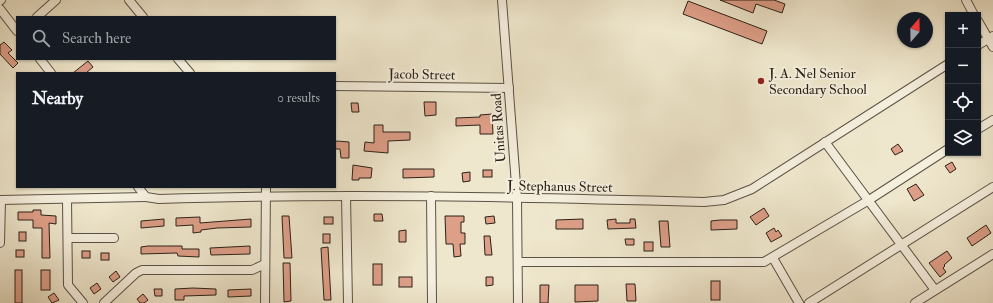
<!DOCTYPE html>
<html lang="en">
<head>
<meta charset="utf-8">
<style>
  :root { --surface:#171b24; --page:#20242c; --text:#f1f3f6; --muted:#9ea1a6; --line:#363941 }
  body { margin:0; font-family:"IM FELL Double Pica",serif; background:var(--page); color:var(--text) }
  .controls { position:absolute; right:12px; top:12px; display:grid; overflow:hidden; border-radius:0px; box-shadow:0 1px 3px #0004 }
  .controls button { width:36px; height:36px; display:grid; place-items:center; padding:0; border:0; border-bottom:1px solid var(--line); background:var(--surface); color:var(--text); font:20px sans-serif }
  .compass { position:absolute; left:897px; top:12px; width:36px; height:36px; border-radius:50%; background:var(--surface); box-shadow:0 1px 3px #0004; rotate:20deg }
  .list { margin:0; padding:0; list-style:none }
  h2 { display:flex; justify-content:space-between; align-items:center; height:52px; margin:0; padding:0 16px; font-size:17px }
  h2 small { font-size:13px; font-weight:400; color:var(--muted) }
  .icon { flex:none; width:22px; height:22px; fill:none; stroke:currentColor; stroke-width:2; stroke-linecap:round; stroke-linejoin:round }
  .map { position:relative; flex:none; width:993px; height:303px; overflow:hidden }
  .search { position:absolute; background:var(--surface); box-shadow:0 1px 3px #0004; left:16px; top:16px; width:320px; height:44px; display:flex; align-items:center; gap:10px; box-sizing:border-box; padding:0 14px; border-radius:0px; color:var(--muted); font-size:15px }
  .panel { position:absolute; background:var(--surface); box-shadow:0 1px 3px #0004; left:16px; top:72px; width:320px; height:116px; border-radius:0px }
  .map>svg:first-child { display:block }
  .building { fill:#de9f88; stroke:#2b2118 }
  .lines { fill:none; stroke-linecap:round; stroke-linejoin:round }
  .minor-casing { stroke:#5c5245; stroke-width:10 }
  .minor { stroke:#f5efde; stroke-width:8 }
  .poi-dot { fill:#8f2418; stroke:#f5efde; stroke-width:1.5 }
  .labels { text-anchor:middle; stroke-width:4; stroke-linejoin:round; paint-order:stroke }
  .poi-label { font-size:14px; fill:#2b2118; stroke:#f5efde; text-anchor:start }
  .street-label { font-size:14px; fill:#2b2118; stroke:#f5efde }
</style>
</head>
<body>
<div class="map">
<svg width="993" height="303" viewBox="0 0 993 303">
  <rect width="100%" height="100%" fill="#efe7cd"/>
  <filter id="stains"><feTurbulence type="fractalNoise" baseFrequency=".005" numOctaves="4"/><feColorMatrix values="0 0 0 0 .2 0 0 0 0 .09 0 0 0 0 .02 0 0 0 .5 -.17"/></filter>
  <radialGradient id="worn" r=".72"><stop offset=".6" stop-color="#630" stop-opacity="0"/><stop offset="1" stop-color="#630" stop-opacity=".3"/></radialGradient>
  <g class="building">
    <path d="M720,0H774L785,4L782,13L756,4L753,13Z"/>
    <path d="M688,1L767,31L762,44L683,14Z"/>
    <path d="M4,42L12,50L8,53L18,63L13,68L0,54V45Z"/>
    <path d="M88,61L93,67L86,73H73Z"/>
    <path d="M424,102H436V115L425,116Z"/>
    <path d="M351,103H358L359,112H352Z"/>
    <path d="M492,114L493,134H480V125L456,126V118L480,117V115Z"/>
    <path d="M374,125H383V132H410V140L388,141V153L364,151L365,142L374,143Z"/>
    <path d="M337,141L349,142V158H341L340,149H335V142Z"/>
    <path d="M898,144L903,151L895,155L891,149Z"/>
    <path d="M952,162L956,169L950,173L945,166Z"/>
    <path d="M353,165L372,168L371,178H359V180H352Z"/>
    <path d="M403,169H434V177L403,178Z"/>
    <rect x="483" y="170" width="9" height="7"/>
    <path d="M470,172V181L463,182L462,173Z"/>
    <path d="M916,184L924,195L914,201L907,189Z"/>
    <path d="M764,208L769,216L756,225L750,217Z"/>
    <path d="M33,210H41V215L56,216V224L49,223L50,258H42V228H33V220H18V212H33Z"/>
    <path d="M374,214H382L383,221H374Z"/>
    <path d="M282,216H289L292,258H284Z"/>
    <path d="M445,216H464V222H461V233H465V244H460L461,256L454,257L453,244H446Z"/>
    <path d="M494,216L495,223L486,224L485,217Z"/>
    <path d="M200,217V223L251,219V227L217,228L201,230V232L193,233V225L176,226V218Z"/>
    <rect x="324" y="217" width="9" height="7"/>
    <path d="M164,219V226L141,228V221Z"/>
    <path d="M583,219V229H556V220Z"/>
    <path d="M616,219V223H630V219H635L636,228L608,229L607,220Z"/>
    <path d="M720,220H737V229L711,230V221Z"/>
    <path d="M659,221H668L670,247H661Z"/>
    <path d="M986,225L991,233L972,246L967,238Z"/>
    <path d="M774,228L776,232L778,230L782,236L771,242L766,233Z"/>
    <path d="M406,230V242H399V231Z"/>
    <rect x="19" y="232" width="7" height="9"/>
    <rect x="323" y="234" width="7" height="9"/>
    <path d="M484,236H490L492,255H485Z"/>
    <path d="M625,239H634V245H626Z"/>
    <rect x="644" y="242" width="9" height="9"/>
    <path d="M148,246H182V249H199V257L178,256L177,253L141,254V247Z"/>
    <path d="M250,246V254L211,255L210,248Z"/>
    <path d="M328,247L331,300H324L321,248Z"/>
    <rect x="16" y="250" width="8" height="7"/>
    <rect x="82" y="251" width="8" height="7"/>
    <path d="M947,251L952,258L944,265L945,266L943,268L946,272L940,277L929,263Z"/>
    <rect x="101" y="253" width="8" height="7"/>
    <path d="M283,263H290L291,301L284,302Z"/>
    <rect x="373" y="264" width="9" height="21"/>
    <rect x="15" y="270" width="7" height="33"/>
    <rect x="41" y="270" width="9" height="20"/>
    <path d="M116,271L120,277L113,282L109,277Z"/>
    <rect x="399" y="277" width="13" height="10"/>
    <path d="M486,277H493V285L486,286Z"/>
    <rect x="711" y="281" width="9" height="19"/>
    <path d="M97,283L101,289L94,294L90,288Z"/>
    <path d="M626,284H635L636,301H627Z"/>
    <path d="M540,285H549L548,303H540Z"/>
    <path d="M575,285H598V301L575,302Z"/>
    <path d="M193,288L216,289V295L184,296V300H175V289Z"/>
    <path d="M154,289H162V296H155Z"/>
    <path d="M251,289V296L228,297V290Z"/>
    <path d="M54,293L59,300L52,303L48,297Z"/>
    <path d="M143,294L148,300L144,303H140L137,299Z"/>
  </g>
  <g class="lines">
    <g class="minor-casing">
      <g id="minor">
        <path d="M129,0L143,17"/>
        <path d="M502,0L517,198L518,303"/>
        <path d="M966,0L974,15"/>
        <path d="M0,1L1,0"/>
        <path d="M0,9L17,31"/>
        <path d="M37,17L56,0"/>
        <path d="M978,21L993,47"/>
        <path d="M978,45L993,36"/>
        <path d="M40,59L51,73"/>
        <path d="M178,59L190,73"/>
        <path d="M335,86L509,88"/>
        <path d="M978,129L993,120"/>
        <path d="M825,142L935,290"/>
        <path d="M138,187L146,197L159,199C341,193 522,197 704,202L724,200L752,189L948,64"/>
        <path d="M346,196L348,303"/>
        <path d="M431,196L432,303"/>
        <path d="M67,199L68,285L83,303"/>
        <path d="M0,200L146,197"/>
        <path d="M68,238H114"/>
        <path d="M0,243L1,200"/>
        <path d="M773,258L799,303"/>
        <path d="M518,262H764L869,200L948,149"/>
        <path d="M104,303L136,273L142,270H252L265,264"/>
        <path d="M265,303L266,187"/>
        <path d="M809,303L993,187"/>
        <path d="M915,303L993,254"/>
      </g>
    </g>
    <use href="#minor" class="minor"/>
  </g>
  <circle class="poi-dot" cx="761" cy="81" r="4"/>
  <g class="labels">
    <g class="poi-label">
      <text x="769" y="78">J. A. Nel Senior<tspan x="769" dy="16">Secondary School</tspan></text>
    </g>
    <g class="street-label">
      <text transform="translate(422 74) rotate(1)" y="5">Jacob Street</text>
      <text transform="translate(498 128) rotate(-94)" y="5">Unitas Road</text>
      <text transform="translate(560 186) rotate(1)" y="5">J. Stephanus Street</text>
    </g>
  </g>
  <rect width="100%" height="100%" filter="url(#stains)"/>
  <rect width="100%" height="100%" fill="url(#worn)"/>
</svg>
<div class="controls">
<button>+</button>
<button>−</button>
<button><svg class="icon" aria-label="locate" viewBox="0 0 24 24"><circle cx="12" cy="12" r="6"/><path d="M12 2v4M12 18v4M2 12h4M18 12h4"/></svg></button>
<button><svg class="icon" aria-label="layers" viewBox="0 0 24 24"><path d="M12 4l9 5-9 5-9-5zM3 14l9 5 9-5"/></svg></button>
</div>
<svg class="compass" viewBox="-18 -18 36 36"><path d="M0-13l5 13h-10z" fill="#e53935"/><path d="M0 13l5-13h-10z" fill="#9ea1a6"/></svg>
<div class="search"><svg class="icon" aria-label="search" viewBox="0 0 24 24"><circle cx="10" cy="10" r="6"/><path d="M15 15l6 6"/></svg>Search here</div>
<section class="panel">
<h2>Nearby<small>0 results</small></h2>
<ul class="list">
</ul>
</section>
</div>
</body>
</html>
